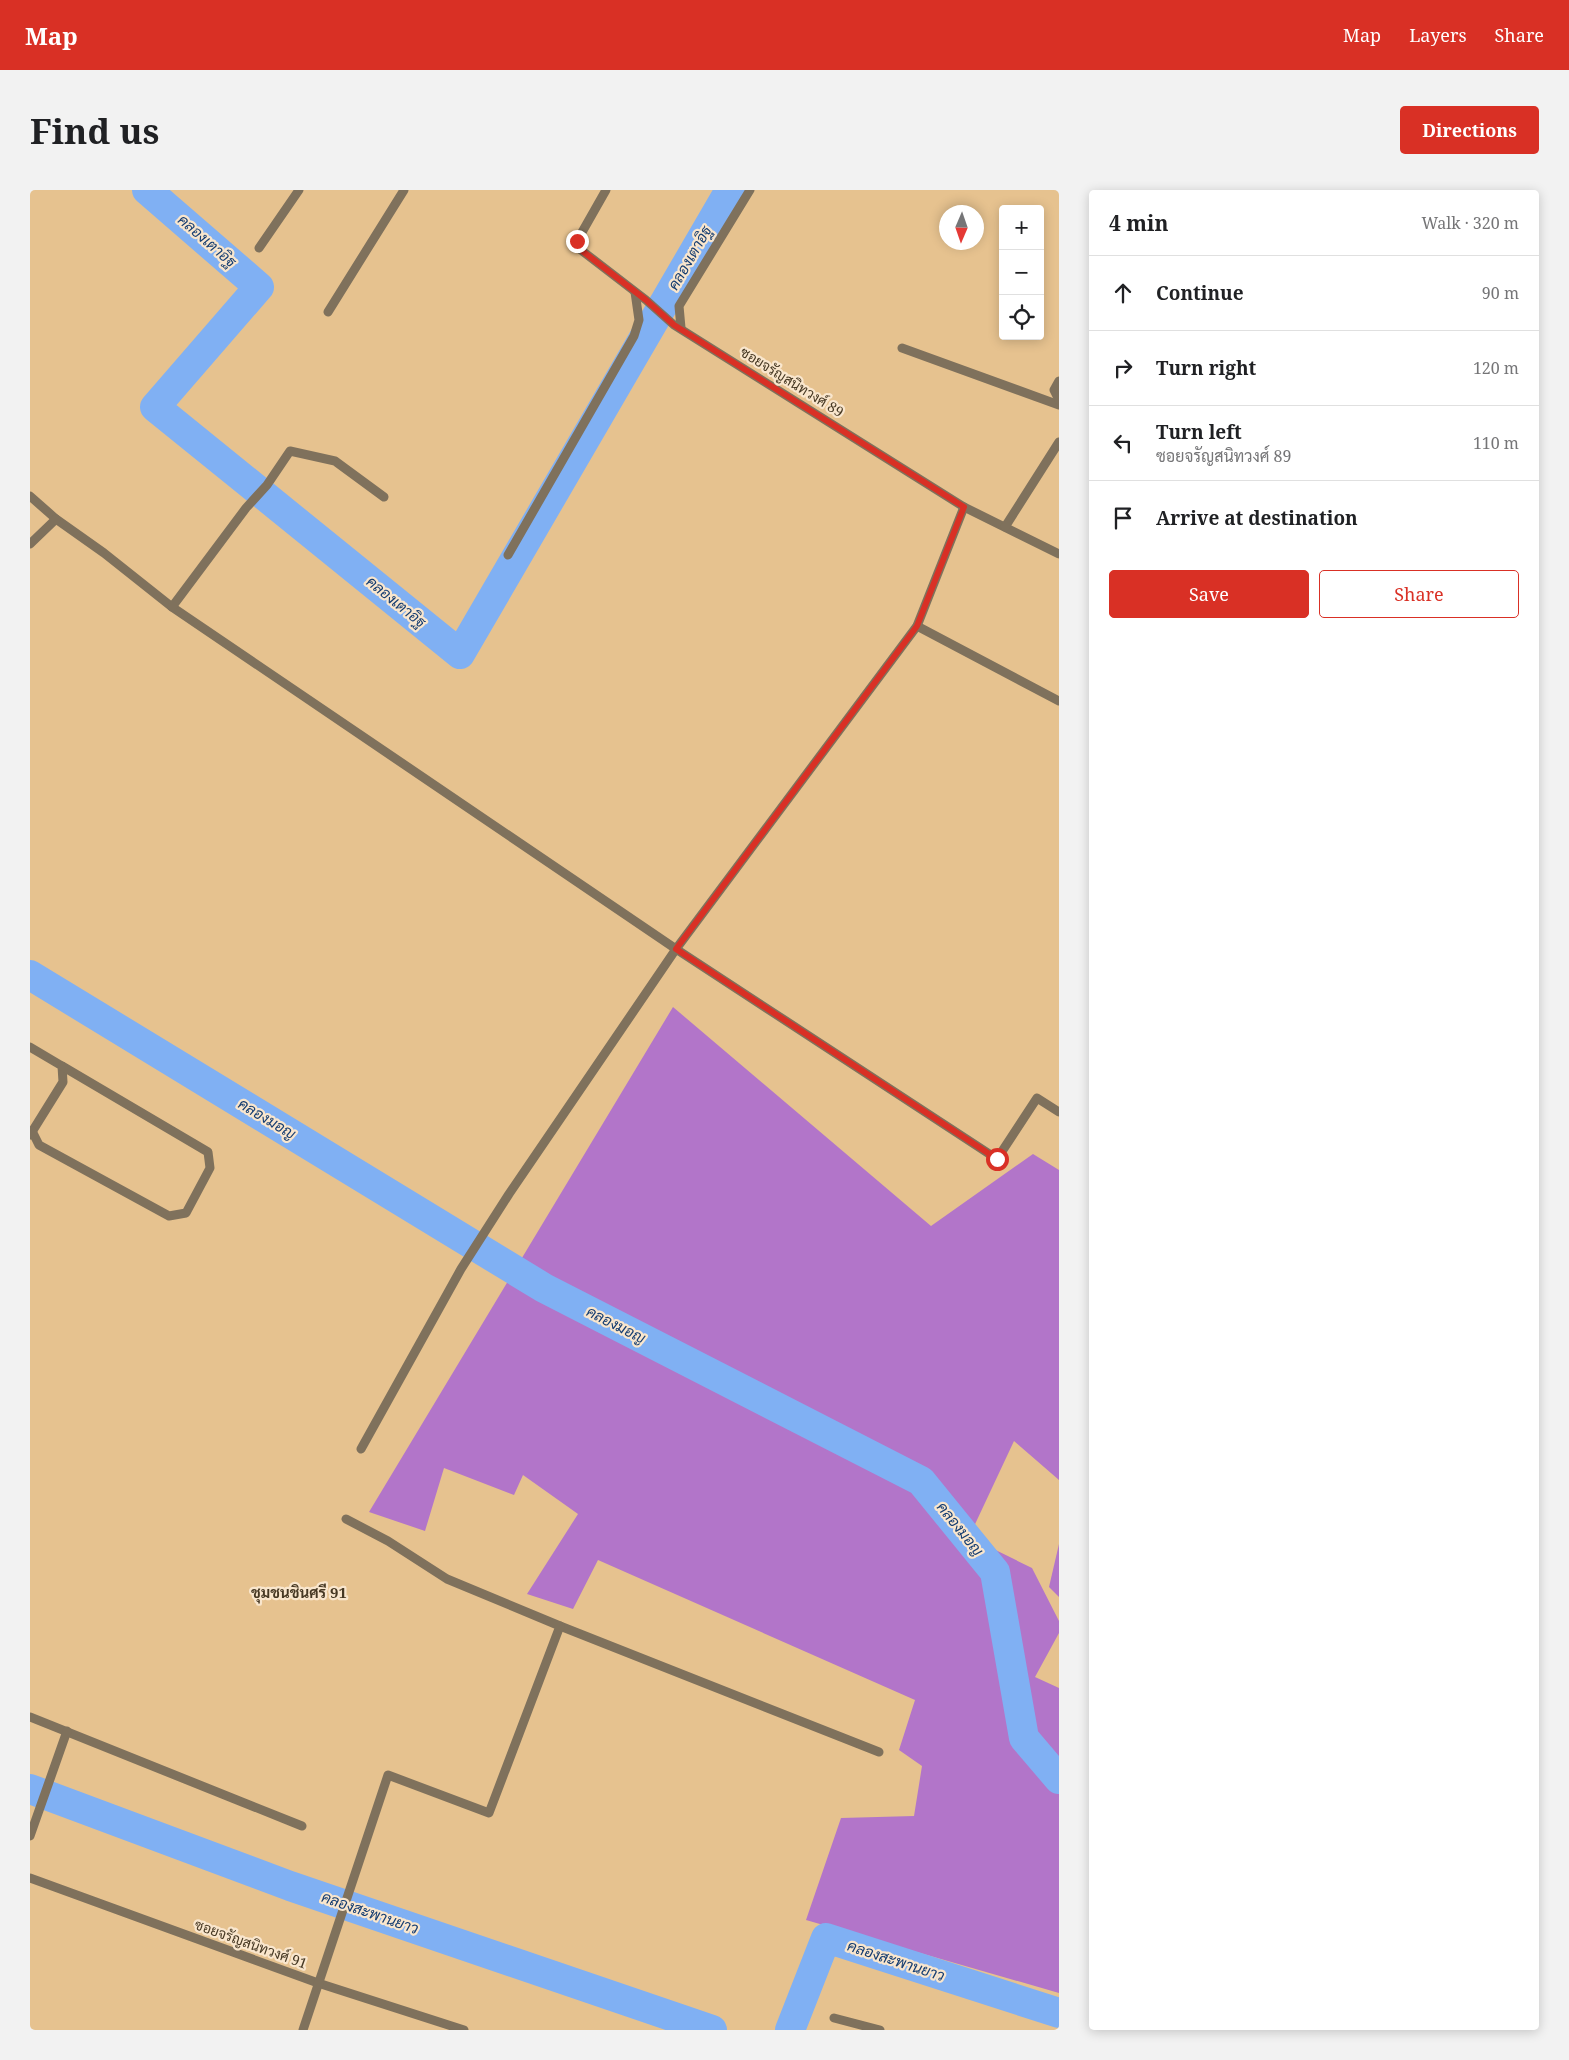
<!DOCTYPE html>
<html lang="en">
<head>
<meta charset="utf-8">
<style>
  :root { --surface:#fff; --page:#f2f2f2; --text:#202124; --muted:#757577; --line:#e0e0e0; --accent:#d93025 }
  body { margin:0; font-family:"Noto Serif",Sarabun,serif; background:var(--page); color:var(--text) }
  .controls { position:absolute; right:15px; top:15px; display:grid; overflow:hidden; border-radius:5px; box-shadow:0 2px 12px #0003 }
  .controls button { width:45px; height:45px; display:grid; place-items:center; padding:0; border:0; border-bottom:1px solid var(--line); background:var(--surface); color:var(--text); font:25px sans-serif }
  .compass { position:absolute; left:909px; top:15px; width:45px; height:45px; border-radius:50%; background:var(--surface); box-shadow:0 2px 12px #0003; rotate:182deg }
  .stop { position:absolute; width:15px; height:15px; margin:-11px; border:4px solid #d93025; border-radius:50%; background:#fff }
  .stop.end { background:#d93025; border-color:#fff; box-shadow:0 1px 5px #0008 }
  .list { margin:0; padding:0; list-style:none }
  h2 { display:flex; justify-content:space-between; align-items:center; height:65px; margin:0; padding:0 20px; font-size:21px }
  h2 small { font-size:16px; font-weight:400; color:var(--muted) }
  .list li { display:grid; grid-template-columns:32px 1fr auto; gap:15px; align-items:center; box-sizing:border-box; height:75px; padding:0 20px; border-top:1px solid var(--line) }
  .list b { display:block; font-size:19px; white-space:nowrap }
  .list p { margin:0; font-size:16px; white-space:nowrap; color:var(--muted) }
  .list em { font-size:16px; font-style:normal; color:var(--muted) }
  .actions { display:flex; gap:10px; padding:15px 20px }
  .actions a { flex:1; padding:11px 0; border:1px solid var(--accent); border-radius:5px; text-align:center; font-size:18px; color:var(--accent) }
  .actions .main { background:var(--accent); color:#fff }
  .icon { flex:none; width:28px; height:28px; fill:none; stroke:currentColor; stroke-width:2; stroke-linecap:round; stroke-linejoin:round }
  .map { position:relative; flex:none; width:1029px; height:1840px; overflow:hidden; border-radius:5px }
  header { display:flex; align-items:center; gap:30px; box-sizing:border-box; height:70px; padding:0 25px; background:var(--accent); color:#fff }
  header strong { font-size:24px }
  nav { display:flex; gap:28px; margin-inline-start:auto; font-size:18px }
  .intro { display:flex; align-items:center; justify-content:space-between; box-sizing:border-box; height:120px; padding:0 30px }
  h1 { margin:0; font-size:35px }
  .button { padding:12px 22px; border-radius:5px; background:var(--accent); color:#fff; font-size:18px; font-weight:700 }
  main { display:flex; gap:30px; padding:0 30px }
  aside { flex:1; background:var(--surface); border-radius:5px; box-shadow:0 2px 12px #0003 }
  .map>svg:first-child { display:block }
  .forest { fill:#b275c9 }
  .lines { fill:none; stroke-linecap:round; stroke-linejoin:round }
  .canal { stroke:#80b0f3; stroke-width:30 }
  .minor { stroke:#7f715c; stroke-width:9 }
  .route { stroke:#d93025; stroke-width:6 }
  .labels { text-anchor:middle; stroke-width:4.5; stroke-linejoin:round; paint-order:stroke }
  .street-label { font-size:14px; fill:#463823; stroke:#f9e6cd }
  .water-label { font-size:15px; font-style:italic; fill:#153d71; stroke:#f9e6cd }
  .neighbourhood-label { font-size:15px; font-weight:bold; fill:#463823; stroke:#f9e6cd }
</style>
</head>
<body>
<header>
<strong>Map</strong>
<nav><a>Map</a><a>Layers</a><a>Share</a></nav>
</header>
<div class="intro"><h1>Find us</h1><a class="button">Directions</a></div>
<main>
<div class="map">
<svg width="1029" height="1840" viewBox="0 0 1029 1840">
  <rect width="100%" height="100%" fill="#e6c28f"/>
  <g class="forest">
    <path d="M643,817L901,1036L1003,964L1029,980V1290L984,1251L939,1347L1002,1378L1029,1431V1443L1005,1487L1029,1498V1803L776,1730L811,1628L884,1626L892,1576L869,1560L885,1510L568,1370L543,1419L497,1404L548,1324L493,1285L484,1305L414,1278L395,1341L339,1322Z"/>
    <path d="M1029,1354V1407L1019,1397Z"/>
  </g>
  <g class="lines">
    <g class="canal">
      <path d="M117,0L229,97L125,217L430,464L700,0"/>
      <path d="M0,785L514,1098L891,1291L965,1382L994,1548L1029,1589"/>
      <path d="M0,1599L260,1696L682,1840"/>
      <path d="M760,1840L796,1748L1029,1823"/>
    </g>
    <g class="minor">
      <path d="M576,0L547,51L551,60L616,110L644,135L934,317L1029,364"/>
      <path d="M229,58L269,0"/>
      <path d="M298,122L374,0"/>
      <path d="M651,138L649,116L720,0"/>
      <path d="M872,158L1029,215"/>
      <path d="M1029,191L1024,200L1029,210"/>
      <path d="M0,306L26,329L74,363L142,417L646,759L967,969L1007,908L1029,922"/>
      <path d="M975,337L1029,252"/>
      <path d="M0,354L26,329"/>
      <path d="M478,365L604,146L609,130L605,102"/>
      <path d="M142,417L216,318L237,295L260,261L305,271L354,307"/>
      <path d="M887,436L1029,511"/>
      <path d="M0,857L32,876L33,892L0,945"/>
      <path d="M2,941L9,955L139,1026L156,1023L180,978L178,962L32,876"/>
      <path d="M331,1259L431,1079L479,1004L646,759L887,436L934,317"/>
      <path d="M530,1436L849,1562"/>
      <path d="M0,1527L272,1636"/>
      <path d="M0,1646L37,1541"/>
      <path d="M0,1688L288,1793L434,1840"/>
      <path d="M804,1828L850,1840"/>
      <path d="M273,1840L358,1585L459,1623L530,1436L417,1389L358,1351L316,1329"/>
    </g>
  </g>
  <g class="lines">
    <path class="route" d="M547,51L551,60L616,110L644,135L934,317L887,436L646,759L967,969"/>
  </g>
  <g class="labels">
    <g class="street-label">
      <text transform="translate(762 192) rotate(32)" y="5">ซอยจรัญสนิทวงศ์ 89</text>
      <text transform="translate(221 1754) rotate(20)" y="5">ซอยจรัญสนิทวงศ์ 91</text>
    </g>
    <g class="water-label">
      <text transform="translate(177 51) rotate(41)" y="5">คลองเตาอิฐ</text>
      <text transform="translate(660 68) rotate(-60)" y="5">คลองเตาอิฐ</text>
      <text transform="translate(366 412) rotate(39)" y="5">คลองเตาอิฐ</text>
      <text transform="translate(237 929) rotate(31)" y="5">คลองมอญ</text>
      <text transform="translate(586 1135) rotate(27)" y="5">คลองมอญ</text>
      <text transform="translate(930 1339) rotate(51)" y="5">คลองมอญ</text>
      <text transform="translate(340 1723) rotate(19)" y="5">คลองสะพานยาว</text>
      <text transform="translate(866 1771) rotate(18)" y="5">คลองสะพานยาว</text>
    </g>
    <g class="neighbourhood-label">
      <text x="269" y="1408">ชุมชนชินศรี 91</text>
    </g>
  </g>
</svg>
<div class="controls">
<button>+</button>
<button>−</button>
<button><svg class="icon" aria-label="locate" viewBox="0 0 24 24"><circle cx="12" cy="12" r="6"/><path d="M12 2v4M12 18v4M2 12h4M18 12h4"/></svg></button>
</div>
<svg class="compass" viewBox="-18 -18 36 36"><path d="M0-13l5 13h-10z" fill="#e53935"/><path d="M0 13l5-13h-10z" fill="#757577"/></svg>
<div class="stop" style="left:967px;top:969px"></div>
<div class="stop end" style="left:547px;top:51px"></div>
</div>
<aside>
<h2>4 min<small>Walk · 320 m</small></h2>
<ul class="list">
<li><svg class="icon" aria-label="ahead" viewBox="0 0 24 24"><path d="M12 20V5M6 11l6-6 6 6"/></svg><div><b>Continue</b></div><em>90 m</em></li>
<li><svg class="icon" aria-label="right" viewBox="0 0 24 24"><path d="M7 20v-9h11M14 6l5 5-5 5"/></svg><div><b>Turn right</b></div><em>120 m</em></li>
<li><svg class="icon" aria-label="left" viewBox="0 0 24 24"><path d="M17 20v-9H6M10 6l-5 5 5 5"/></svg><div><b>Turn left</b><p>ซอยจรัญสนิทวงศ์ 89</p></div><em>110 m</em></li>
<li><svg class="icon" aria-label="arrive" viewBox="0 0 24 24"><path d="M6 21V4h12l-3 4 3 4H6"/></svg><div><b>Arrive at destination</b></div></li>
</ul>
<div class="actions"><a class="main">Save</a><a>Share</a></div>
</aside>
</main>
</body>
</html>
